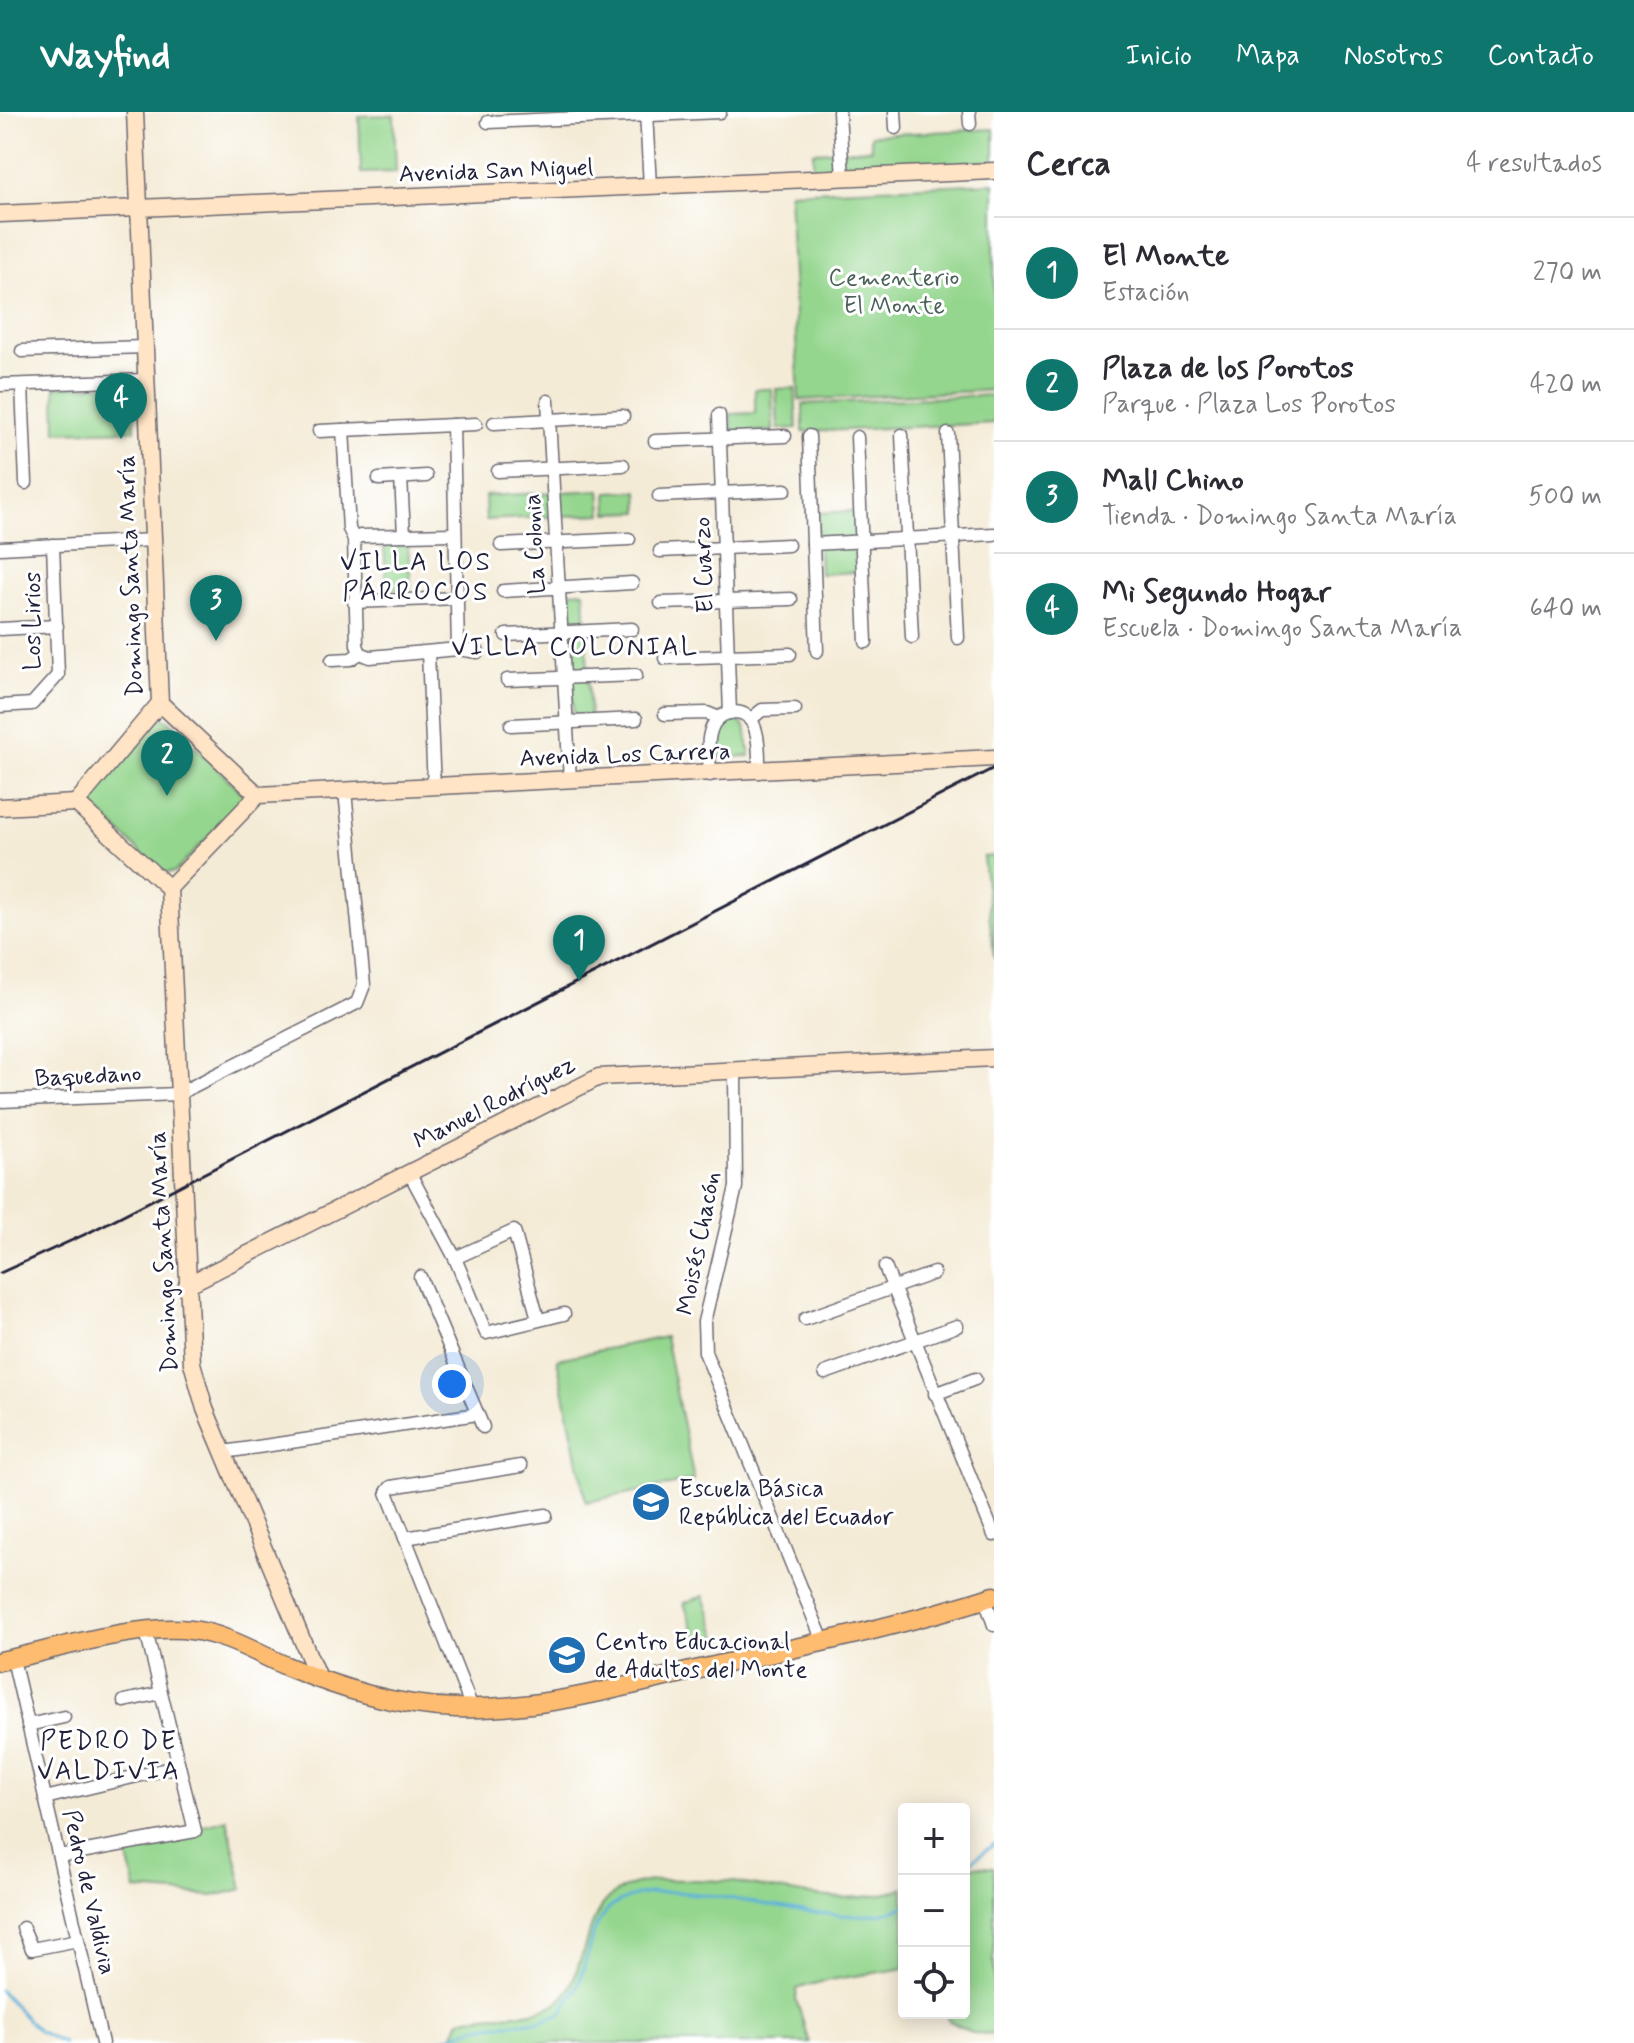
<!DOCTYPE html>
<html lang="es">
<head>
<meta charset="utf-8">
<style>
  :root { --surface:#fff; --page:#f7f7f7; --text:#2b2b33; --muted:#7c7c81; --line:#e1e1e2; --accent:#0f766e }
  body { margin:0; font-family:Mynerve,sans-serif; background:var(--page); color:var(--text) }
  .controls { position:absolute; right:24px; bottom:24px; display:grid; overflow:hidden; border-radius:8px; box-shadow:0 4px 20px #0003 }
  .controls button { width:72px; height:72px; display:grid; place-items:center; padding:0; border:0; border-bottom:2px solid var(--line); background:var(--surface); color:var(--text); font:40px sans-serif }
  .you { position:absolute; left:452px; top:1272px; width:28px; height:28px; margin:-20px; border:6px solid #fff; border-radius:50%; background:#1a73e8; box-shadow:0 0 0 12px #1a73e833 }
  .badge { display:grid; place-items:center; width:52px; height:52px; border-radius:50%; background:var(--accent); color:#fff; font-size:26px; font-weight:700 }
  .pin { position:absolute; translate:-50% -66px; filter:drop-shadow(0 2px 4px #0008) }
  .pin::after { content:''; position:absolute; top:42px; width:28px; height:24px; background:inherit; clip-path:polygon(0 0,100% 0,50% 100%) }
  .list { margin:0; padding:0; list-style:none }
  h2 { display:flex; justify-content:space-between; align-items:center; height:104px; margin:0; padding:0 32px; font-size:34px }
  h2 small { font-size:26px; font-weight:400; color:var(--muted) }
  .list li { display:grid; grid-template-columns:52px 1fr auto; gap:24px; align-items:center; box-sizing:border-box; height:112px; padding:0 32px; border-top:2px solid var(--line) }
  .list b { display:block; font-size:30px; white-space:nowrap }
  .list p { margin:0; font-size:26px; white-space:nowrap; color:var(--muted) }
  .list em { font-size:26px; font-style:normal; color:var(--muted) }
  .icon { flex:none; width:44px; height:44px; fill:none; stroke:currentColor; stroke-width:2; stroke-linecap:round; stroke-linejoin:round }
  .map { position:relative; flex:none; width:994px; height:1931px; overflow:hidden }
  header { display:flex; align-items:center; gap:48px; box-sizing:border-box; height:112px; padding:0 40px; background:var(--accent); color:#fff }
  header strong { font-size:38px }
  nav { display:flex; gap:44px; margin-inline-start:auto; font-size:28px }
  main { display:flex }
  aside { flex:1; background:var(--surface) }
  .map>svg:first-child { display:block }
  .green { fill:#94d68e; stroke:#5b7c64; stroke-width:2 }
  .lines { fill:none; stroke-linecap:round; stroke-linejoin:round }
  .stream { stroke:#5db1d9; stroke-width:3 }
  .street-casing { stroke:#6c6871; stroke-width:15 }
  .secondary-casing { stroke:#6c6871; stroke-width:19 }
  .primary-casing { stroke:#6c6871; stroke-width:21 }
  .street { stroke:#fff; stroke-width:12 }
  .secondary { stroke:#ffe4c6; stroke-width:16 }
  .primary { stroke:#febc70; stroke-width:18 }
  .rail { stroke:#22223b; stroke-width:3 }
  .labels { text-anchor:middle; stroke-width:6; stroke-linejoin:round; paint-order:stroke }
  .street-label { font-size:24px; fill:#22223b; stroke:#fff }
  .park-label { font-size:24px; fill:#4a6158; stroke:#fff }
  .poi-label { font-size:24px; fill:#22223b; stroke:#fff; text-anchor:start }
  .neighbourhood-label { font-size:26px; letter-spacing:2px; fill:#22223b; stroke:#fff }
</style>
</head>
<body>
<header>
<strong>Wayfind</strong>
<nav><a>Inicio</a><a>Mapa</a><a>Nosotros</a><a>Contacto</a></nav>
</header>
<main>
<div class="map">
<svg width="994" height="1931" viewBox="0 0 994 1931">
  <rect width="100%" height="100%" fill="#fff"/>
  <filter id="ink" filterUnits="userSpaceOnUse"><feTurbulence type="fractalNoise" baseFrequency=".0125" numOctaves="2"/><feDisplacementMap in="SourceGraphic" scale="16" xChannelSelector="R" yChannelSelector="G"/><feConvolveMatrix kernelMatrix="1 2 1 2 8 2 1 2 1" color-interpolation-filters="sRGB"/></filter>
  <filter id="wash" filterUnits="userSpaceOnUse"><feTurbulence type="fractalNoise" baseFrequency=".006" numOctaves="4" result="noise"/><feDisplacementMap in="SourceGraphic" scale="32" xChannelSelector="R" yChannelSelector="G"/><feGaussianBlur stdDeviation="1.8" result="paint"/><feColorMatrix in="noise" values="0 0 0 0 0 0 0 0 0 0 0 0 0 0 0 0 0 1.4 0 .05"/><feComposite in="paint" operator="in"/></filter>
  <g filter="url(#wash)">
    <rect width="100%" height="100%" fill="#f4ebd6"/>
    <g class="green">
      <path d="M394,3L396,60L361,61L359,4Z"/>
      <path d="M994,17V49L813,59V40L871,37V23Z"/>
      <path d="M994,71V278L799,288L789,80Z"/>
      <path d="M134,273L135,318L56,320L55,275Z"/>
      <path d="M795,276L797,316L778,317L776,277Z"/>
      <path d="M755,277H772L773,319L732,320L731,302L755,301Z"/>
      <path d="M994,283V311L803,320V292Z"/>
      <path d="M600,378L602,402L486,408L485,384Z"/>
      <path d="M638,379L639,400L608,401L607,380Z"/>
      <path d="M855,399L858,460L820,462L817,401Z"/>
      <path d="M408,433L411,477L387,478L384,434Z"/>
      <path d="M584,479L590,604H577L573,600L567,480Z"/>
      <path d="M160,606L167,607L243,682L242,689L175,760L161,761L89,689Z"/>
      <path d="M729,609H738L745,615L750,644L718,646L717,621Z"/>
      <path d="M994,744V847L983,745Z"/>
      <path d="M665,1225L694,1368L586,1390L557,1247Z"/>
      <path d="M704,1484L718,1525L698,1532L684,1491Z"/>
      <path d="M227,1707L243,1777L213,1784L136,1778L126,1737L202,1720L201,1714Z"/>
      <path d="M972,1754L994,1756V1922L972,1921L948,1908L947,1901H964V1756Z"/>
      <path d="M727,1769C783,1777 849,1798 904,1776V1856C869,1863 831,1865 797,1877L796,1887L810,1931H450L460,1908C490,1899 530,1908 556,1891C571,1881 574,1865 580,1849C586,1831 593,1801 608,1787C637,1760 690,1769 727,1769Z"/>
    </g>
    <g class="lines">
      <g class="stream">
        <path d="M964,1755L994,1732"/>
        <path d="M0,1878L38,1919L63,1931"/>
        <path d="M431,1931L477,1915L541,1909L561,1902C567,1891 575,1881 579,1870C589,1846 589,1815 609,1797C666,1746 836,1831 904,1794"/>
      </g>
    </g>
  </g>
  <g filter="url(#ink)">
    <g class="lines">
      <g class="street-casing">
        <g id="street">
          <path d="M646,0L650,75"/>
          <path d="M839,0L843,66"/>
          <path d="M895,0L896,16"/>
          <path d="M969,0L970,12"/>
          <path d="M488,10L720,0"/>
          <path d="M22,239L144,235"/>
          <path d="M0,273L146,268"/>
          <path d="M22,273L26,371"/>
          <path d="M548,289L570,668"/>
          <path d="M719,303L730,601"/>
          <path d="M494,311L623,304"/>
          <path d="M453,313L458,537"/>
          <path d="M343,318L349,417L354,427L357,533L360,541"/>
          <path d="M319,319L476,312"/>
          <path d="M948,322L958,526"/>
          <path d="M902,323L912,525"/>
          <path d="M809,324L817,539"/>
          <path d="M857,325L866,530"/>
          <path d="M655,329L785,324"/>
          <path d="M498,359L623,353"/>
          <path d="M401,366L404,422"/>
          <path d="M379,367L426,364"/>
          <path d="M659,384L785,378"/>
          <path d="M354,427L360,424L453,422"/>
          <path d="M813,432L994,422"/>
          <path d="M501,433L629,427"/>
          <path d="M0,436L153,428"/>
          <path d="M660,439L788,433"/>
          <path d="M503,479L632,471"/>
          <path d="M354,490L458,486"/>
          <path d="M661,491L791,487"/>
          <path d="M0,517L57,514"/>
          <path d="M506,523L632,517"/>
          <path d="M428,541L434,675"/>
          <path d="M665,546L790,542"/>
          <path d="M332,548L351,547L360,541L370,545L458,537L478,540"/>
          <path d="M507,568L636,563"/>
          <path d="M0,594L32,592L58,563L53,433"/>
          <path d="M665,602L707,601L719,606"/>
          <path d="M750,608L762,598L795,597"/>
          <path d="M511,613L636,607"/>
          <path d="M710,663C710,649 706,631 711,618C714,609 720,603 729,601C762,594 759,641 759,660"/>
          <path d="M735,958L736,1075L704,1210L705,1240L823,1529"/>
          <path d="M0,989L178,982L357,891L364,873L345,679"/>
          <path d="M409,1060L455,1146L486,1221L564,1202"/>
          <path d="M455,1146L514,1119L538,1207"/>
          <path d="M885,1155L994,1423"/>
          <path d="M420,1165L483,1315"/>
          <path d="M805,1207L934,1161"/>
          <path d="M825,1261L957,1214"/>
          <path d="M935,1282L975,1267"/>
          <path d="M224,1340L477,1302"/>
          <path d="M405,1426L546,1403"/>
          <path d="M985,1487L994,1513"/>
          <path d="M13,1547L102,1931"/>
          <path d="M124,1589L161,1581"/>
          <path d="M472,1596L387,1380L391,1375L521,1354"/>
          <path d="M28,1613L64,1605"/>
          <path d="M45,1686L179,1654"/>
          <path d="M59,1744L195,1719L146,1519"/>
          <path d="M23,1816L32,1837L78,1828"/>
        </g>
      </g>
      <g class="secondary-casing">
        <g id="secondary">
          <path d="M135,0L160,591"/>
          <path d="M0,102L994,59"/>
          <path d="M160,591L258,683"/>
          <path d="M258,683L994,646"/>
          <path d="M76,691L160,591"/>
          <path d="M76,691L169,776"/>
          <path d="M0,695L76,691"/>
          <path d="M169,776L192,1251L205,1297L319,1568"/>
          <path d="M169,776L258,683"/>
          <path d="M187,1173L599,965L994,946"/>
        </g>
      </g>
      <g class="primary-casing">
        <path id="primary" d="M0,1549C55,1538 137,1511 191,1518C225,1522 255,1540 286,1554C341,1577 396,1594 456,1596C539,1599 620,1575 700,1557C799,1535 898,1515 994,1484"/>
      </g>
      <use href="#street" class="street"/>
      <use href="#secondary" class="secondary"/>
      <use href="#primary" class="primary"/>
      <path class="rail" d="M0,1161L88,1121L994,656"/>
    </g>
  </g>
  <defs>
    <g id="school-disc" transform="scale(2)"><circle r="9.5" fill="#1f6fb2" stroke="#fff"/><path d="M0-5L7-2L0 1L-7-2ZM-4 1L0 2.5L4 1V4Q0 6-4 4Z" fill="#fff"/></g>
  </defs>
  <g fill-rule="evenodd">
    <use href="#school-disc" x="651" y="1390"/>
    <use href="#school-disc" x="567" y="1543"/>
  </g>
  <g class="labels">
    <g class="street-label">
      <text transform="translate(496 58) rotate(-2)" y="8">Avenida San Miguel</text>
      <text transform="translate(534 432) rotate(-93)" y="8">La Colonia</text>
      <text transform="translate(703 453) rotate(-92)" y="8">El Cuarzo</text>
      <text transform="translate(130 464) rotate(-92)" y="8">Domingo Santa María</text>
      <text transform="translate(32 509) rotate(-90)" y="8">Los Lirios</text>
      <text transform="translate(625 642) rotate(-2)" y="8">Avenida Los Carrera</text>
      <text transform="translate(88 963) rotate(-3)" y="8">Baquedano</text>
      <text transform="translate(494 990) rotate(-27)" y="8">Manuel Rodríguez</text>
      <text transform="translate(698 1131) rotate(-79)" y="8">Moisés Chacón</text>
      <text transform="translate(163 1140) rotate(-93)" y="8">Domingo Santa María</text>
      <text transform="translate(90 1780) rotate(77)" y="8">Pedro de Valdivia</text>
    </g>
    <g class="park-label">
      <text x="894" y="173">Cementerio<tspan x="894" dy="28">El Monte</tspan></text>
    </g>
    <g class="poi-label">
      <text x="679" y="1384">Escuela Básica<tspan x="679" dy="28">República del Ecuador</tspan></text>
      <text x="595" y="1537">Centro Educacional<tspan x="595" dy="28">de Adultos del Monte</tspan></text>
    </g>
    <g class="neighbourhood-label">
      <text x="416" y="458">VILLA LOS<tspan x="416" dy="30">PÁRROCOS</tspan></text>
      <text x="575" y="543">VILLA COLONIAL</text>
      <text x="109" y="1637">PEDRO DE<tspan x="109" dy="30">VALDIVIA</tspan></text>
    </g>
  </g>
</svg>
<div class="controls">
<button>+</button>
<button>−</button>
<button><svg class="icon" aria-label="locate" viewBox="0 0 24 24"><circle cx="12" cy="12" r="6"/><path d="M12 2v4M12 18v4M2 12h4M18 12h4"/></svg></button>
</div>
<div class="you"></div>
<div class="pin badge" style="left:579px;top:869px">1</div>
<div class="pin badge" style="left:167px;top:684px">2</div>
<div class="pin badge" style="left:216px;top:529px">3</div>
<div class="pin badge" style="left:121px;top:327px">4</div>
</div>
<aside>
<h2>Cerca<small>4 resultados</small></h2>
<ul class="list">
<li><span class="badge">1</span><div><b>El Monte</b><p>Estación</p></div><em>270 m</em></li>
<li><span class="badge">2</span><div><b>Plaza de los Porotos</b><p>Parque · Plaza Los Porotos</p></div><em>420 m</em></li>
<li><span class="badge">3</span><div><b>Mall Chino</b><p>Tienda · Domingo Santa María</p></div><em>500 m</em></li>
<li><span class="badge">4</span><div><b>Mi Segundo Hogar</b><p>Escuela · Domingo Santa María</p></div><em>640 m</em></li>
</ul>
</aside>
</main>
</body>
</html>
